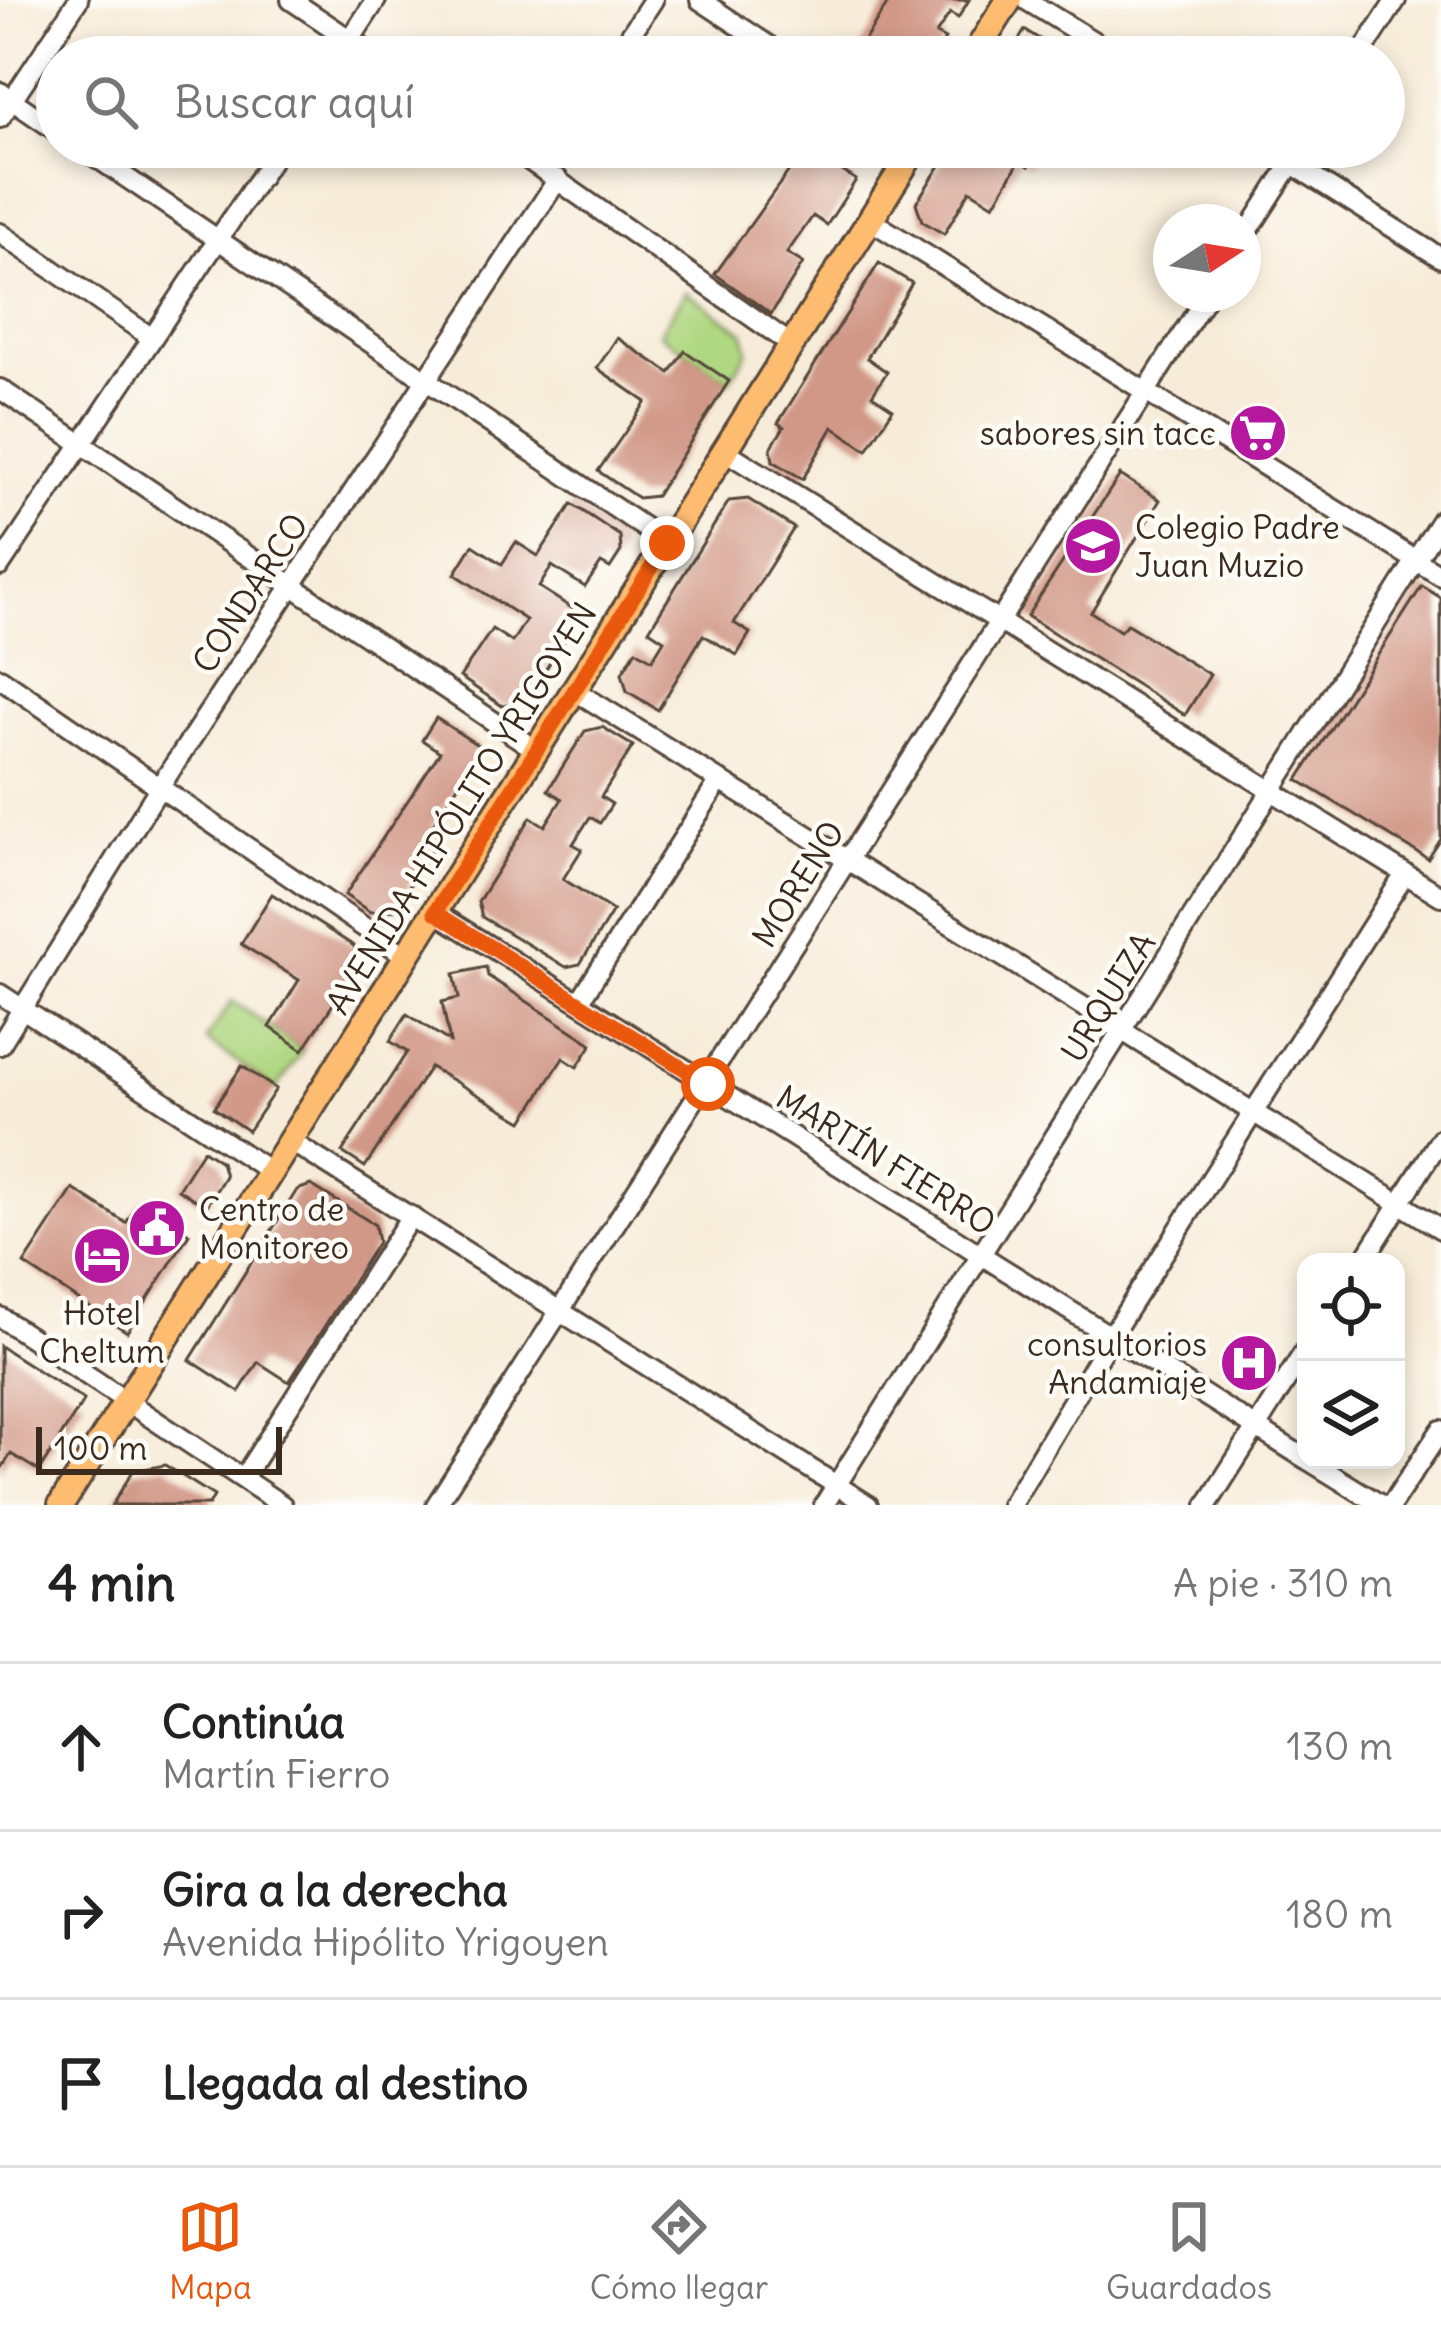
<!DOCTYPE html>
<html lang="es">
<head>
<meta charset="utf-8">
<style>
  :root { --surface:#fff; --page:#f2f2f2; --text:#222; --muted:#767676; --line:#e0e0e0; --accent:#ea580c }
  body { margin:0; font-family:Delius,sans-serif; background:var(--page); color:var(--text) }
  .controls { position:absolute; right:36px; bottom:36px; display:grid; overflow:hidden; border-radius:24px; box-shadow:0 6px 18px #0003 }
  .controls button { width:108px; height:108px; display:grid; place-items:center; padding:0; border:0; border-bottom:3px solid var(--line); background:var(--surface); color:var(--text); font:60px sans-serif }
  .compass { position:absolute; left:1153px; top:204px; width:108px; height:108px; border-radius:50%; background:var(--surface); box-shadow:0 6px 18px #0003; rotate:78deg }
  .scale { position:absolute; left:36px; bottom:30px; width:246px; box-sizing:border-box; padding-left:12px; border:6px solid #3b2a1e; border-top:0; font-size:33px; line-height:42px; white-space:nowrap; color:#3b2a1e; -webkit-text-stroke:9px #fdfcf7; paint-order:stroke }
  .stop { position:absolute; width:36px; height:36px; margin:-27px; border:9px solid #ea580c; border-radius:50%; background:#fff }
  .stop.end { background:#ea580c; border-color:#fff; box-shadow:0 3px 12px #0008 }
  .list { margin:0; padding:0; list-style:none }
  h2 { display:flex; justify-content:space-between; align-items:center; height:156px; margin:0; padding:0 48px; font-size:51px }
  h2 small { font-size:39px; font-weight:400; color:var(--muted) }
  .list li { display:grid; grid-template-columns:78px 1fr auto; gap:36px; align-items:center; box-sizing:border-box; height:168px; padding:0 48px; border-top:3px solid var(--line) }
  .list b { display:block; font-size:45px; white-space:nowrap }
  .list p { margin:0; font-size:39px; white-space:nowrap; color:var(--muted) }
  .list em { font-size:39px; font-style:normal; color:var(--muted) }
  .icon { flex:none; width:66px; height:66px; fill:none; stroke:currentColor; stroke-width:2; stroke-linecap:round; stroke-linejoin:round }
  .map { position:relative; flex:none; width:1441px; height:1505px; overflow:hidden }
  .search { position:absolute; background:var(--surface); box-shadow:0 6px 18px #0003; left:36px; right:36px; top:36px; height:132px; display:flex; align-items:center; gap:30px; box-sizing:border-box; padding:0 42px; border-radius:66px; color:var(--muted); font-size:45px }
  .sheet { height:660px; background:var(--surface) }
  nav { display:flex; justify-content:space-around; align-items:center; box-sizing:border-box; height:168px; border-top:3px solid var(--line); background:var(--surface); font-size:33px; color:var(--muted) }
  nav a { display:grid; justify-items:center; gap:6px }
  nav .on { color:var(--accent) }
  .map>svg:first-child { display:block }
  .green { fill:#b0d882; stroke:#768150; stroke-width:3 }
  .building { fill:#d19887 }
  .lines { fill:none; stroke-linecap:round; stroke-linejoin:round }
  .minor-casing { stroke:#57473a; stroke-width:24 }
  .major-casing { stroke:#57473a; stroke-width:30 }
  .minor { stroke:#fff; stroke-width:18 }
  .major { stroke:#febc70; stroke-width:24 }
  .route { stroke:#ea580c; stroke-width:15 }
  .labels { text-anchor:middle; stroke-width:9; stroke-linejoin:round; paint-order:stroke }
  .poi-label { font-size:33px; fill:#3b2a1e; stroke:#fdfcf7; text-anchor:end }
  .street-label { font-size:33px; fill:#3b2a1e; stroke:#fdfcf7 }
</style>
</head>
<body>
<div class="map">
<svg width="1441" height="1505" viewBox="0 0 1441 1505">
  <rect width="100%" height="100%" fill="#fdfcf7"/>
  <filter id="ink" filterUnits="userSpaceOnUse"><feTurbulence type="fractalNoise" baseFrequency=".00833" numOctaves="2"/><feDisplacementMap in="SourceGraphic" scale="24" xChannelSelector="R" yChannelSelector="G"/><feConvolveMatrix kernelMatrix="1 2 1 2 8 2 1 2 1" color-interpolation-filters="sRGB"/></filter>
  <filter id="wash" filterUnits="userSpaceOnUse"><feTurbulence type="fractalNoise" baseFrequency=".004" numOctaves="4" result="noise"/><feDisplacementMap in="SourceGraphic" scale="48" xChannelSelector="R" yChannelSelector="G"/><feGaussianBlur stdDeviation="2.7" result="paint"/><feColorMatrix in="noise" values="0 0 0 0 0 0 0 0 0 0 0 0 0 0 0 0 0 1.4 0 .05"/><feComposite in="paint" operator="in"/></filter>
  <g filter="url(#wash)">
    <rect width="100%" height="100%" fill="#f7ecd9"/>
    <g class="green">
      <path d="M686,292L744,332L748,351L729,381L659,333Z"/>
      <path d="M232,1001L303,1050L276,1089L206,1040Z"/>
    </g>
    <g id="blocks">
      <g class="building">
        <path d="M890,0H969L958,18L950,13L936,34L945,39L933,57H854Z"/>
        <path d="M1025,30L1068,57H1008Z"/>
        <path d="M806,147L856,180L827,225L813,216L787,253L803,263L771,314L715,274Z"/>
        <path d="M952,147H1040L1029,166L1020,160L994,205L970,190L944,234L922,221L916,203Z"/>
        <path d="M879,263L912,283L867,358L887,372L872,395L893,409L867,450L833,427L803,479L773,461L771,448L784,427L778,423Z"/>
        <path d="M617,338L670,373L685,351L729,381L656,496L638,498L598,471L646,402L597,368Z"/>
        <path d="M1120,475L1160,500L1091,612L1120,631L1127,624L1210,675L1185,715L1027,616Z"/>
        <path d="M748,499L794,528L734,623L750,633L737,655L703,635L658,710L627,691L622,673L636,650L652,660L664,640L649,630L729,501Z"/>
        <path d="M572,504L620,536L621,551L610,568L601,563L585,587L552,566L539,587L581,614L524,703L502,706L460,677L492,629L512,642L526,620L455,574L473,545L502,564L516,542L538,556Z"/>
        <path d="M1422,586L1441,598V839L1428,859L1298,780Z"/>
        <path d="M436,718L482,748L432,826L442,834L394,910L370,912L345,895L440,752L422,740Z"/>
        <path d="M602,727L633,746L601,797L612,804L600,823L590,817L573,844L582,849L563,879L613,911L580,964L566,967L482,917L478,902L531,817L545,826L562,799L548,790L585,731Z"/>
        <path d="M272,894L354,946L358,966L303,1050L270,1027L299,980L241,944Z"/>
        <path d="M486,967L488,976L592,1044L577,1067L563,1058L523,1121L430,1067L365,1167L342,1152L407,1052L390,1041L407,1014L450,1042L442,1002L459,998L454,974Z"/>
        <path d="M242,1066L276,1089L248,1131L214,1108Z"/>
        <path d="M203,1150L221,1162L225,1176L206,1207L178,1189Z"/>
        <path d="M311,1185L375,1225L378,1242L289,1382L258,1362L239,1392L190,1360L297,1190Z"/>
        <path d="M73,1189L126,1223L139,1202L189,1234L127,1332L24,1264Z"/>
        <path d="M0,1346L84,1400L39,1471L11,1454L0,1471Z"/>
        <path d="M165,1465L214,1496L209,1505H112L133,1471Z"/>
      </g>
    </g>
  </g>
  <g filter="url(#ink)">
    <use href="#blocks" fill-opacity="0" stroke="#57473a" stroke-width="3"/>
    <g class="lines">
      <g class="minor-casing">
        <g id="minor">
          <path d="M291,0L376,57"/>
          <path d="M700,0L786,57"/>
          <path d="M1026,0L1119,57"/>
          <path d="M339,57L376,0"/>
          <path d="M616,57L653,0"/>
          <path d="M1359,57L1396,0"/>
          <path d="M0,92L57,131"/>
          <path d="M0,118L78,0"/>
          <path d="M81,147L667,543"/>
          <path d="M510,147L792,345"/>
          <path d="M1265,147L1441,258"/>
          <path d="M543,169L557,147"/>
          <path d="M870,220L1441,576"/>
          <path d="M0,233L152,338"/>
          <path d="M1243,239L1302,147"/>
          <path d="M0,389L536,750"/>
          <path d="M725,451L1441,896"/>
          <path d="M0,566L280,147"/>
          <path d="M0,678L406,956"/>
          <path d="M574,690L1441,1229"/>
          <path d="M435,912L1306,1459"/>
          <path d="M0,994L271,1172"/>
          <path d="M579,1002L720,780"/>
          <path d="M0,1045L159,788L558,179"/>
          <path d="M290,1141L868,1505"/>
          <path d="M1363,1262L1441,1138"/>
          <path d="M0,1317L282,1505"/>
          <path d="M1308,1460L1381,1505"/>
          <path d="M243,1478L411,1216"/>
          <path d="M436,1505L1208,294"/>
          <path d="M824,1505L1441,520"/>
          <path d="M1011,1505L1111,1336L1405,874"/>
          <path d="M1207,1505L1306,1349"/>
          <path d="M1391,1505L1441,1430"/>
        </g>
      </g>
      <g class="major-casing">
        <g id="major">
          <path d="M973,57L1009,0"/>
          <path d="M61,1505L916,147"/>
        </g>
      </g>
      <use href="#minor" class="minor"/>
      <use href="#major" class="major"/>
    </g>
  </g>
  <g class="lines" filter="url(#ink)">
    <path class="route" d="M667,543L435,912L708,1084"/>
  </g>
  <defs>
    <g id="supermarket-disc" transform="scale(3)"><circle r="9.5" fill="#b5179e" stroke="#fdfcf7"/><path d="M-6-5.5h2.5l.6 2H6L4.5 2H-2.5L-4.4-4H-6ZM-1.5 3.2a1.3 1.3 0 1 0 .1 0ZM3 3.2a1.3 1.3 0 1 0 .1 0Z" fill="#fff"/></g>
    <g id="school-disc" transform="scale(3)"><circle r="9.5" fill="#b5179e" stroke="#fdfcf7"/><path d="M0-5L7-2L0 1L-7-2ZM-4 1L0 2.5L4 1V4Q0 6-4 4Z" fill="#fff"/></g>
    <g id="civic-disc" transform="scale(3)"><circle r="9.5" fill="#b5179e" stroke="#fdfcf7"/><path d="M-.6-6.5H3V-4.5H.6V-3L4-1V1h2V6H-6V1h2V-1L-.6-3ZM-1.2 2.5V6h2.4V2.5Z" fill="#fff"/></g>
    <g id="hotel-disc" transform="scale(3)"><circle r="9.5" fill="#b5179e" stroke="#fdfcf7"/><path d="M-6-4.5h1.5V1H6V5H4.5V3h-9V5H-6ZM-4 0a1.8 1.8 0 1 1 3.6 0ZM.5 0V-2.5h3Q6-2.5 6 0Z" fill="#fff"/></g>
    <g id="hospital-disc" transform="scale(3)"><circle r="9.5" fill="#b5179e" stroke="#fdfcf7"/><path d="M-5-5h3v3.5h4V-5h3V5h-3V1.5h-4V5h-3Z" fill="#fff"/></g>
  </defs>
  <g fill-rule="evenodd">
    <use href="#supermarket-disc" x="1258" y="433"/>
    <use href="#school-disc" x="1093" y="546"/>
    <use href="#civic-disc" x="157" y="1228"/>
    <use href="#hotel-disc" x="102" y="1256"/>
    <use href="#hospital-disc" x="1249" y="1363"/>
  </g>
  <g class="labels">
    <g class="poi-label">
      <text x="1216" y="445">sabores sin tacc</text>
      <text x="1135" y="539" text-anchor="start">Colegio Padre<tspan x="1135" dy="38">Juan Muzio</tspan></text>
      <text x="199" y="1221" text-anchor="start">Centro de<tspan x="199" dy="38">Monitoreo</tspan></text>
      <text x="102" y="1325" text-anchor="middle">Hotel<tspan x="102" dy="38">Cheltum</tspan></text>
      <text x="1207" y="1356">consultorios<tspan x="1207" dy="38">Andamiaje</tspan></text>
    </g>
    <g class="street-label">
      <text transform="translate(250 593) rotate(-57)" y="12">CONDARCO</text>
      <text transform="translate(461 808) rotate(-58)" y="12">AVENIDA HIPÓLITO YRIGOYEN</text>
      <text transform="translate(798 884) rotate(-58)" y="12">MORENO</text>
      <text transform="translate(1108 997) rotate(-58)" y="12">URQUIZA</text>
      <text transform="translate(886 1160) rotate(32)" y="12">MARTÍN FIERRO</text>
    </g>
  </g>
</svg>
<div class="controls">
<button><svg class="icon" aria-label="locate" viewBox="0 0 24 24"><circle cx="12" cy="12" r="6"/><path d="M12 2v4M12 18v4M2 12h4M18 12h4"/></svg></button>
<button><svg class="icon" aria-label="layers" viewBox="0 0 24 24"><path d="M12 4l9 5-9 5-9-5zM3 14l9 5 9-5"/></svg></button>
</div>
<svg class="compass" viewBox="-18 -18 36 36"><path d="M0-13l5 13h-10z" fill="#e53935"/><path d="M0 13l5-13h-10z" fill="#767676"/></svg>
<div class="scale">100 m</div>
<div class="stop" style="left:708px;top:1084px"></div>
<div class="stop end" style="left:667px;top:543px"></div>
<div class="search"><svg class="icon" aria-label="search" viewBox="0 0 24 24"><circle cx="10" cy="10" r="6"/><path d="M15 15l6 6"/></svg>Buscar aquí</div>
</div>
<section class="sheet">
<h2>4 min<small>A pie · 310 m</small></h2>
<ul class="list">
<li><svg class="icon" aria-label="ahead" viewBox="0 0 24 24"><path d="M12 20V5M6 11l6-6 6 6"/></svg><div><b>Continúa</b><p>Martín Fierro</p></div><em>130 m</em></li>
<li><svg class="icon" aria-label="right" viewBox="0 0 24 24"><path d="M7 20v-9h11M14 6l5 5-5 5"/></svg><div><b>Gira a la derecha</b><p>Avenida Hipólito Yrigoyen</p></div><em>180 m</em></li>
<li><svg class="icon" aria-label="arrive" viewBox="0 0 24 24"><path d="M6 21V4h12l-3 4 3 4H6"/></svg><div><b>Llegada al destino</b></div></li>
</ul>
</section>
<nav>
<a class="on"><svg class="icon" aria-label="map" viewBox="0 0 24 24"><path d="M3 6l6-2 6 2 6-2v14l-6 2-6-2-6 2zM9 4v14M15 6v14"/></svg>Mapa</a>
<a><svg class="icon" aria-label="directions" viewBox="0 0 24 24"><path d="M12 3l9 9-9 9-9-9zM9 14v-3h6M13 9l2 2-2 2"/></svg>Cómo llegar</a>
<a><svg class="icon" aria-label="saved" viewBox="0 0 24 24"><path d="M7 4h10v16l-5-4-5 4z"/></svg>Guardados</a>
</nav>
</body>
</html>
